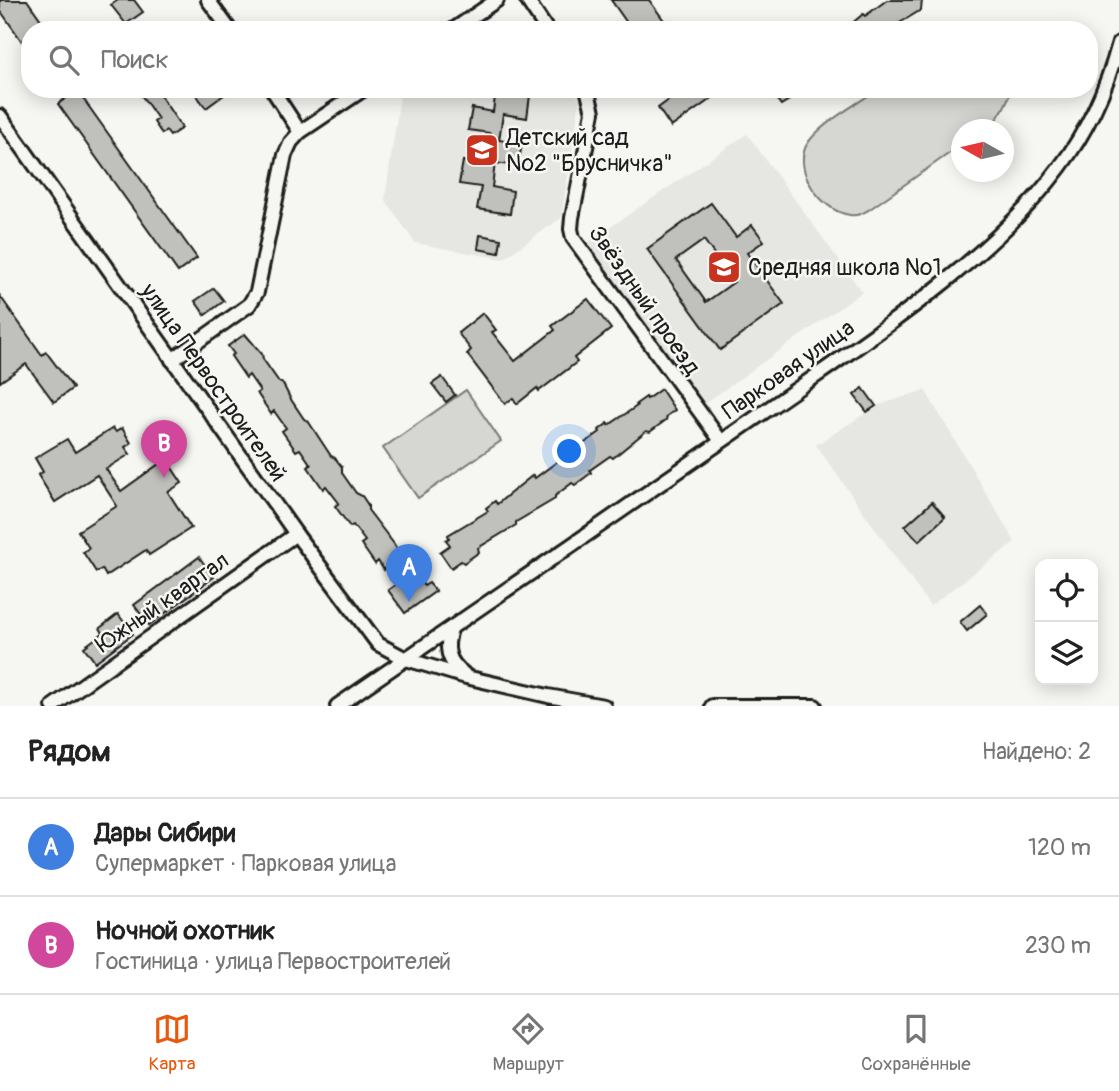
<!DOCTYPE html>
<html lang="ru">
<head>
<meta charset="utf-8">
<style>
  :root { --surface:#fff; --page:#f2f2f2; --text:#222; --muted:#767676; --line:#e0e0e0; --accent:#ea580c }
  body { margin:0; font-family:Pangolin,sans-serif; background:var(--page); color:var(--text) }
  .controls { position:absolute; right:21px; bottom:21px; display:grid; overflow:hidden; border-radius:14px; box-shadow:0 4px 18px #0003 }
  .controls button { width:63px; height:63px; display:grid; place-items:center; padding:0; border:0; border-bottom:2px solid var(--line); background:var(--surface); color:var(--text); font:35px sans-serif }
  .compass { position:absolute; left:951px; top:119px; width:63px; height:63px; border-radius:50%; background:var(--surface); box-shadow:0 4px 18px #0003; rotate:278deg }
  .you { position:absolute; left:570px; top:452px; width:24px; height:24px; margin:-18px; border:5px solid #fff; border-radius:50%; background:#1a73e8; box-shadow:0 0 0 10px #1a73e833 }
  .badge { display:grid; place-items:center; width:46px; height:46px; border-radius:50%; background:var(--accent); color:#fff; font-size:23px; font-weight:700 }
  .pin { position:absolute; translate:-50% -58px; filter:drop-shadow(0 2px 4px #0008) }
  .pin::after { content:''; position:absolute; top:37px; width:24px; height:21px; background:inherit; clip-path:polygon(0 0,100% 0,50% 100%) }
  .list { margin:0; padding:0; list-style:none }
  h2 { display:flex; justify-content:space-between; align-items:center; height:91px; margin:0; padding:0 28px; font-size:30px }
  h2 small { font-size:23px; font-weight:400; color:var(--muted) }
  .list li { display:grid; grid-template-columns:46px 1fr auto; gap:21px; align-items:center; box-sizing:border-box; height:98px; padding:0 28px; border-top:2px solid var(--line) }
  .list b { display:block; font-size:26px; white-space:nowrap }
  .list p { margin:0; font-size:23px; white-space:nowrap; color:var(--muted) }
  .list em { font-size:23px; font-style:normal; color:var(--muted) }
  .icon { flex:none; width:38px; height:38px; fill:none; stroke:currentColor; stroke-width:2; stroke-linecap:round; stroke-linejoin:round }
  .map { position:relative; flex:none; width:1119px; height:706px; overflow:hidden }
  .search { position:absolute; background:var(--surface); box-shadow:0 4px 18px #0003; left:21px; right:21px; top:21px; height:77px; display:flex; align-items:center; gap:18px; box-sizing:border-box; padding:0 24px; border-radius:28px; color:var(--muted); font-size:26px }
  .sheet { height:287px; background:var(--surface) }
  nav { display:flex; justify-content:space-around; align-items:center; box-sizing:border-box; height:98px; border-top:2px solid var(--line); background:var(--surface); font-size:19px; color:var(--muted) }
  nav a { display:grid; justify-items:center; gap:4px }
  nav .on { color:var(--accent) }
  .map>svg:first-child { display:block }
  .built { fill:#e6e6e2 }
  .green { fill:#d6d6d2; stroke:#797977; stroke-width:2 }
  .building { fill:#c0c0bd; stroke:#1c1c1c; stroke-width:2; fill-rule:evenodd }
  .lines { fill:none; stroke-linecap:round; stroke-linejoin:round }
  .minor-casing { stroke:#1c1c1c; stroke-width:18 }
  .minor { stroke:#f6f6f2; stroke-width:12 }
  .labels { text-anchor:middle; stroke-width:5; stroke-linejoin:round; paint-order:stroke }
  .poi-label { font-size:23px; fill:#1c1c1c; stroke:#f6f6f2; text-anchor:start }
  .street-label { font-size:23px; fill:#1c1c1c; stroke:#f6f6f2 }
</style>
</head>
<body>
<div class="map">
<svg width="1119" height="706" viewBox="0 0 1119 706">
  <rect width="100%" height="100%" fill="#f6f6f2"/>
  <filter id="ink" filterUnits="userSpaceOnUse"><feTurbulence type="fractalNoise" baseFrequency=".0143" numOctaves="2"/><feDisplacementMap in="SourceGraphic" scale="14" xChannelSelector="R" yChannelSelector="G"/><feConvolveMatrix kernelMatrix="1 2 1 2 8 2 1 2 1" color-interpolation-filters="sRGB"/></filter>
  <g filter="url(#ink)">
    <g class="built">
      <path d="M401,89H573L580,100L561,218L503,259L415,243L385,199Z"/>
      <path d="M747,134L862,292L704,404L587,243Z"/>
      <path d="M863,388L876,406L925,390L1015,542L930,606L816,445L866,413L854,395Z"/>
    </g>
    <g class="green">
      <path d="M878,89H1012C1007,102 999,122 985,128C979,131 969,130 962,130L961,145L870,209C863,213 858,216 850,215C823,212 793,172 806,146C817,125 859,103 878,89Z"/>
      <path d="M466,390L501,441L418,498L383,448Z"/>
    </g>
    <g class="building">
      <path d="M0,0H27L48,30H30V53L0,10Z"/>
      <path d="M118,0H134L143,12L126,24L111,5Z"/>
      <path d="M611,0H649L671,30H632Z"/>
      <path d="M887,0H922L921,10L888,30H844L863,14L865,16Z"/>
      <path d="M137,89H156L182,128L170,136L166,131L162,134L154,122L158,119Z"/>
      <path d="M192,89H232L206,108Z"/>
      <path d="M496,89L530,95L527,118L503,114L499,140L522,144L518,166L495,163L492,187L513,191L510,214L477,209L481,187L459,184L463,161L485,165L490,133L468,130L472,108L493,112Z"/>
      <path d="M684,89H725L671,127L658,108Z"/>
      <path d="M769,89H807L781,105Z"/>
      <path d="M77,90L197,258L178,272L58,104Z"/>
      <path d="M711,203L736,237L752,225L764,241L747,253L784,304L720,350L647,249ZM704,240L734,282L706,302L676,260Z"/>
      <path d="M480,235L501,239L499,253L478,249Z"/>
      <path d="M214,288L224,301L205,315L195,301Z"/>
      <path d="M0,296L42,355L46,352L73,388L54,402L26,364L0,382Z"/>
      <path d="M588,299L611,329L574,358L577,362L539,391L537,388L517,404L513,398L505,404L467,354L471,350L458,333L483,313L496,330L492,332L515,361L555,330L552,326Z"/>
      <path d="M245,334L262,354L263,359L279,382L283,384L290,398L304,419L308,421L331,456L335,458L342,467V473L356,493L362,496L368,505V510L394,544L402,558L384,570L378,561L375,564L361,544L365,541L353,525L350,527L335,506L339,503L326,486L323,489L308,467L311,465L300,449L296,451L282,431L286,428L274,411L271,414L257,393L260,391L249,375L246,378L231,356L234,354L228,346Z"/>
      <path d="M442,377L455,395L446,402L432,384Z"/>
      <path d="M863,388L876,406L867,412L854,395Z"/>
      <path d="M661,389L675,410L667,416L666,420L650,432L646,431L613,458L610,456L590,470L591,473L575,485L572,483L555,496V499L516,522V525L478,548L479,552L464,563L461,561L451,568L440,552L450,545L446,540L449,538L448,535L488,511L486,508L495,501L497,504L533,475L535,478L562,458L561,456L570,449L572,452L600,432L599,430L608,423L609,425L637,406L636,404L646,397L647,399Z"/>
      <path d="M113,428L116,432L122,428L131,443L125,447L130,454L106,469L121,491L166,459L182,483L168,492L191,528L149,555L146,550L106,576L102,569L96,572L83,552L89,548L78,531L117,506L97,475L55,502L38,475L43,472L35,458L67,439L75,452Z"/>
      <path d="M932,502L945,517L919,541L905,526Z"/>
      <path d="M199,557L214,577L149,625L134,605Z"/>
      <path d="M414,572L424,586L429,583L436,591L405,613L388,590Z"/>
      <path d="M980,605L987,614L967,631L960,622Z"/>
      <path d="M118,614L133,634L95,662L84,647L103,633L100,628Z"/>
    </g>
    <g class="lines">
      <g class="minor-casing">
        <g id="minor">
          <path d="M208,0L230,30"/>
          <path d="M527,0L547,30"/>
          <path d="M453,30L497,0"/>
          <path d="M587,89L593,112L572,218L571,229L573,238L721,441"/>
          <path d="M0,116L296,534L378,644L406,659L466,677L548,696L604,706"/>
          <path d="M300,132L364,89"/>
          <path d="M172,360L249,305L257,292L285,155L291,142L300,132L272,89"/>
          <path d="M451,629C445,648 447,661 464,674"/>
          <path d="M53,706L296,534"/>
          <path d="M337,706C480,608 622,511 764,412C862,343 989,263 1060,167C1088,130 1107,87 1119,43"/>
          <path d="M712,706H815"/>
        </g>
      </g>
      <use href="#minor" class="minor"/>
    </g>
  </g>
  <defs>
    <g id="school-square" transform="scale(1.75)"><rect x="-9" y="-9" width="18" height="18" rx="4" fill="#c8321e" stroke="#f6f6f2"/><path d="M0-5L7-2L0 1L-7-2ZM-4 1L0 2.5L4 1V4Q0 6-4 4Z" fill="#fff"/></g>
  </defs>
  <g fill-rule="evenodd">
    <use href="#school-square" x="482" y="150"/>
    <use href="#school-square" x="724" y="267"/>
  </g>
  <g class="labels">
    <g class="poi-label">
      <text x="506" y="145">Детский сад<tspan x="506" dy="26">№2 "Брусничка"</tspan></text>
      <text x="748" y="275">Средняя школа №1</text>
    </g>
    <g class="street-label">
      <text transform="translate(645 300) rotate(55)" y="8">Звёздный проезд</text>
      <text transform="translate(788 369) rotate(-35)" y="8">Парковая улица</text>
      <text transform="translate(214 382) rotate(55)" y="8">улица Первостроителей</text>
      <text transform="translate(162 602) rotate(-35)" y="8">Южный квартал</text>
    </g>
  </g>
</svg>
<div class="controls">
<button><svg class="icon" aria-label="locate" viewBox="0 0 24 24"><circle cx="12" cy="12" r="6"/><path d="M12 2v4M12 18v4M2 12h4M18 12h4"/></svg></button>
<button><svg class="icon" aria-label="layers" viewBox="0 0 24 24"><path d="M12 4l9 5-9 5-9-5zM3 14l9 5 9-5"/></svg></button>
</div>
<svg class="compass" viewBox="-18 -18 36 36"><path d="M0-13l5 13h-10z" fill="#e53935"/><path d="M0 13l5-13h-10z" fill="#767676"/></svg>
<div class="you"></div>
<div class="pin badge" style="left:409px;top:602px;background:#3f7fe0">A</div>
<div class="pin badge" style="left:164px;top:478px;background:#d1479c">B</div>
<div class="search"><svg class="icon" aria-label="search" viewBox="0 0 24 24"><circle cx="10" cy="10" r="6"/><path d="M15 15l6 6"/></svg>Поиск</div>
</div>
<section class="sheet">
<h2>Рядом<small>Найдено: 2</small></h2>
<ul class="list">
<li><span class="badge" style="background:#3f7fe0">A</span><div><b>Дары Сибири</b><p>Супермаркет · Парковая улица</p></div><em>120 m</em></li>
<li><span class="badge" style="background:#d1479c">B</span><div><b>Ночной охотник</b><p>Гостиница · улица Первостроителей</p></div><em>230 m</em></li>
</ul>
</section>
<nav>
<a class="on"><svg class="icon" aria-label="map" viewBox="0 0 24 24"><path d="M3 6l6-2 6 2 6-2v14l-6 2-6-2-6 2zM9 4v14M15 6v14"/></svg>Карта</a>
<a><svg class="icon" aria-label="directions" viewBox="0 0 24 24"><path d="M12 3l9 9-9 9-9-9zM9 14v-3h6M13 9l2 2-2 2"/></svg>Маршрут</a>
<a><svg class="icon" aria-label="saved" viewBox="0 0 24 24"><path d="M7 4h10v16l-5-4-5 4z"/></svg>Сохранённые</a>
</nav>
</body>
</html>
